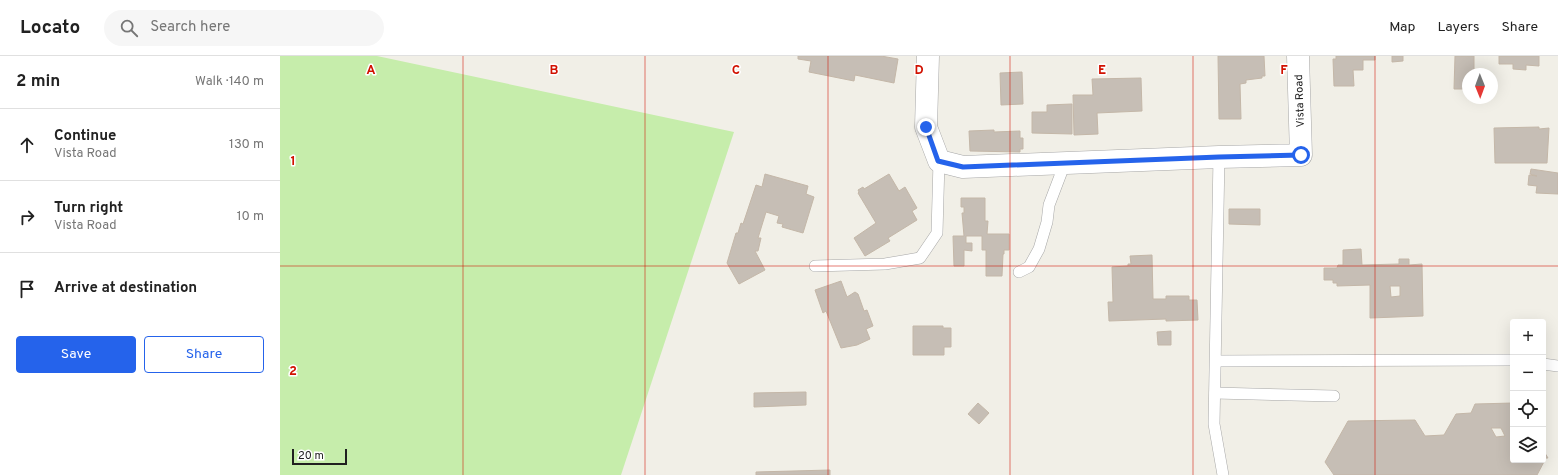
<!DOCTYPE html>
<html lang="en">
<head>
<meta charset="utf-8">
<style>
  :root { --surface:#fff; --page:#f6f6f6; --text:#222; --muted:#767676; --line:#e0e0e0; --accent:#2563eb }
  body { margin:0; font-family:Overpass,sans-serif; background:var(--page); color:var(--text) }
  .controls { position:absolute; right:12px; bottom:12px; display:grid; overflow:hidden; border-radius:4px; box-shadow:0 4px 16px #0002 }
  .controls button { width:36px; height:36px; display:grid; place-items:center; padding:0; border:0; border-bottom:1px solid var(--line); background:var(--surface); color:var(--text); font:20px sans-serif }
  .compass { position:absolute; left:1182px; top:12px; width:36px; height:36px; border-radius:50%; background:var(--surface); box-shadow:0 4px 16px #0002; rotate:179deg }
  .scale { position:absolute; left:12px; bottom:10px; width:55px; box-sizing:border-box; padding-left:4px; border:2px solid #202020; border-top:0; font-size:11px; line-height:14px; white-space:nowrap; color:#202020; -webkit-text-stroke:3px #fff; paint-order:stroke }
  .stop { position:absolute; width:12px; height:12px; margin:-9px; border:3px solid #2563eb; border-radius:50%; background:#fff }
  .stop.end { background:#2563eb; border-color:#fff; box-shadow:0 1px 4px #0008 }
  .list { margin:0; padding:0; list-style:none }
  h2 { display:flex; justify-content:space-between; align-items:center; height:52px; margin:0; padding:0 16px; font-size:17px }
  h2 small { font-size:13px; font-weight:400; color:var(--muted) }
  .list li { display:grid; grid-template-columns:26px 1fr auto; gap:12px; align-items:center; box-sizing:border-box; height:72px; padding:0 16px; border-top:1px solid var(--line) }
  .list b { display:block; font-size:15px; white-space:nowrap }
  .list p { margin:0; font-size:13px; white-space:nowrap; color:var(--muted) }
  .list em { font-size:13px; font-style:normal; color:var(--muted) }
  .actions { display:flex; gap:8px; padding:12px 16px }
  .actions a { flex:1; padding:9px 0; border:1px solid var(--accent); border-radius:4px; text-align:center; font-size:14px; color:var(--accent) }
  .actions .main { background:var(--accent); color:#fff }
  .icon { flex:none; width:22px; height:22px; fill:none; stroke:currentColor; stroke-width:2; stroke-linecap:round; stroke-linejoin:round }
  .map { position:relative; flex:none; width:1278px; height:419px; overflow:hidden }
  header { display:flex; align-items:center; gap:24px; box-sizing:border-box; height:56px; padding:0 20px; background:var(--surface); border-bottom:1px solid var(--line) }
  header strong { font-size:19px }
  nav { display:flex; gap:22px; margin-inline-start:auto; font-size:14px }
  .search { width:280px; height:36px; background:var(--page); display:flex; align-items:center; gap:10px; box-sizing:border-box; padding:0 14px; border-radius:22px; color:var(--muted); font-size:15px }
  main { display:flex }
  aside { flex:1; background:var(--surface) }
  .map>svg:first-child { display:block }
  .grass { fill:#c6edab }
  .building { fill:#c6beb5; stroke:#c4b7a8; fill-rule:evenodd }
  .lines { fill:none; stroke-linecap:round; stroke-linejoin:round }
  .service-casing { stroke:#a7a7a7; stroke-width:12 }
  .minor-casing { stroke:#a7a7a7; stroke-width:23 }
  .service { stroke:#fff; stroke-width:11 }
  .minor { stroke:#fff; stroke-width:22 }
  .route { stroke:#2563eb; stroke-width:5 }
  .grid { fill:none; stroke:#d11100; stroke-width:1; stroke-opacity:0.55 }
  .labels { text-anchor:middle; stroke-width:3; stroke-linejoin:round; paint-order:stroke }
  .street-label { font-size:11px; fill:#202020; stroke:#fff }
  .grid-label { font-size:13px; text-anchor:middle; font-weight:bold; fill:#d11100; stroke:#fff; stroke-width:3; stroke-linejoin:round; paint-order:stroke }
</style>
</head>
<body>
<header>
<strong>Locato</strong>
<div class="search"><svg class="icon" aria-label="search" viewBox="0 0 24 24"><circle cx="10" cy="10" r="6"/><path d="M15 15l6 6"/></svg>Search here</div>
<nav><a>Map</a><a>Layers</a><a>Share</a></nav>
</header>
<main>
<aside>
<h2>2 min<small>Walk · 140 m</small></h2>
<ul class="list">
<li><svg class="icon" aria-label="ahead" viewBox="0 0 24 24"><path d="M12 20V5M6 11l6-6 6 6"/></svg><div><b>Continue</b><p>Vista Road</p></div><em>130 m</em></li>
<li><svg class="icon" aria-label="right" viewBox="0 0 24 24"><path d="M7 20v-9h11M14 6l5 5-5 5"/></svg><div><b>Turn right</b><p>Vista Road</p></div><em>10 m</em></li>
<li><svg class="icon" aria-label="arrive" viewBox="0 0 24 24"><path d="M6 21V4h12l-3 4 3 4H6"/></svg><div><b>Arrive at destination</b></div></li>
</ul>
<div class="actions"><a class="main">Save</a><a>Share</a></div>
</aside>
<div class="map">
<svg width="1278" height="419" viewBox="0 0 1278 419">
  <rect width="100%" height="100%" fill="#f1efe7"/>
  <path class="grass" d="M0,0H97L454,76L341,419H0Z"/>
  <g class="building">
    <path d="M518,0H601L618,3L614,27L575,19L574,25L529,16L531,5L518,3Z"/>
    <path d="M938,0H984L985,20H982V22L966,24V27L960,28L961,63H939Z"/>
    <path d="M1056,0H1095V4H1083V14H1073L1074,30H1054L1053,3H1056Z"/>
    <path d="M1112,0H1123V5L1112,6Z"/>
    <path d="M1175,0H1194V18H1188V33H1174Z"/>
    <path d="M1219,0H1259V10L1246,9V14L1233,13V8H1219Z"/>
    <path d="M742,16L743,48L721,49L720,17Z"/>
    <path d="M861,22L862,55L817,57L818,78L794,79L793,39H813L812,23Z"/>
    <path d="M792,48V78L752,77V56H767V49Z"/>
    <path d="M1259,71V73L1269,72L1267,107H1215L1214,72Z"/>
    <path d="M714,74V76L740,75V82H743V93H740V96L690,95L689,75Z"/>
    <path d="M1251,113L1278,117V138L1256,137L1257,130L1248,129L1249,119L1257,120L1250,118Z"/>
    <path d="M485,118L528,130L526,138L534,141L523,177L502,171L503,168L497,167L499,160L486,156L478,182H481L478,195H475L485,214L459,228L447,207L456,177H458L461,167L463,168L476,129L482,131Z"/>
    <path d="M609,118L619,135L625,131L637,152L632,155L637,164L608,182L610,185L585,200L574,182L596,167L578,137L579,136L578,134L583,131L584,133Z"/>
    <path d="M681,142H705V165H708L707,178H729V194H724V198H723L722,220H706V194H702V180H686V187H692V195L684,194V210H674L673,180H684L682,157H684V151H681Z"/>
    <path d="M949,153H980V169L949,168Z"/>
    <path d="M1081,193L1082,209L1119,208V203H1129V209L1142,208L1143,260L1090,262V229L1057,230V227H1053V224H1044V212H1057L1058,209H1063V194ZM1110,230H1120V240L1111,241Z"/>
    <path d="M872,199L873,243H886V240H909V244H917L918,264L886,265V263L829,265L828,246H833L832,211L848,210V208H851L850,200Z"/>
    <path d="M561,225L567,241L575,236L578,238L584,255L587,254L593,270L586,273L590,283L577,289L561,292L546,255L543,257L535,234Z"/>
    <path d="M633,270H663V272H671V291H664V299H633Z"/>
    <path d="M891,275V289H878L877,276Z"/>
    <path d="M526,336V349L474,351V337Z"/>
    <path d="M698,347L709,357L699,368L688,358Z"/>
    <path d="M1233,347V404H1263V394L1268,402H1266L1257,419H1054L1045,406L1068,365L1135,364L1145,380L1164,379L1176,358L1191,357L1195,348ZM1211,372H1221L1225,380L1216,381Z"/>
    <path d="M550,414V419H476V416Z"/>
  </g>
  <g class="lines">
    <g class="service-casing">
      <g id="service">
        <path d="M939,101L934,368L943,419"/>
        <path d="M535,210L605,208L640,202L657,177L659,105"/>
        <path d="M739,216L749,211L759,193L767,166L769,149L785,107"/>
        <path d="M936,305L1233,304"/>
        <path d="M1263,308L1278,310"/>
        <path d="M935,337L1054,340"/>
      </g>
    </g>
    <g class="minor-casing">
      <path id="minor" d="M648,0L646,71L659,105L683,111L939,101L1021,99L1018,0"/>
    </g>
    <use href="#service" class="service"/>
    <use href="#minor" class="minor"/>
  </g>
  <g class="lines">
    <path class="route" d="M646,71L658,105L683,111L939,101L1021,99"/>
  </g>
  <path class="grid" d="M183,0V419M365,0V419M548,0V419M730,0V419M913,0V419M1095,0V419M0,210H1278"/>
  <g class="labels">
    <g class="street-label">
      <text transform="translate(1019 45) rotate(-92)" y="4">Vista Road</text>
    </g>
  </g>
  <g class="grid-label">
    <text x="91" y="18">A</text>
    <text x="274" y="18">B</text>
    <text x="456" y="18">C</text>
    <text x="639" y="18">D</text>
    <text x="822" y="18">E</text>
    <text x="1004" y="18">F</text>
    <text x="13" y="109">1</text>
    <text x="13" y="319">2</text>
  </g>
</svg>
<div class="controls">
<button>+</button>
<button>−</button>
<button><svg class="icon" aria-label="locate" viewBox="0 0 24 24"><circle cx="12" cy="12" r="6"/><path d="M12 2v4M12 18v4M2 12h4M18 12h4"/></svg></button>
<button><svg class="icon" aria-label="layers" viewBox="0 0 24 24"><path d="M12 4l9 5-9 5-9-5zM3 14l9 5 9-5"/></svg></button>
</div>
<svg class="compass" viewBox="-18 -18 36 36"><path d="M0-13l5 13h-10z" fill="#e53935"/><path d="M0 13l5-13h-10z" fill="#767676"/></svg>
<div class="scale">20 m</div>
<div class="stop" style="left:1021px;top:99px"></div>
<div class="stop end" style="left:646px;top:71px"></div>
</div>
</main>
</body>
</html>
